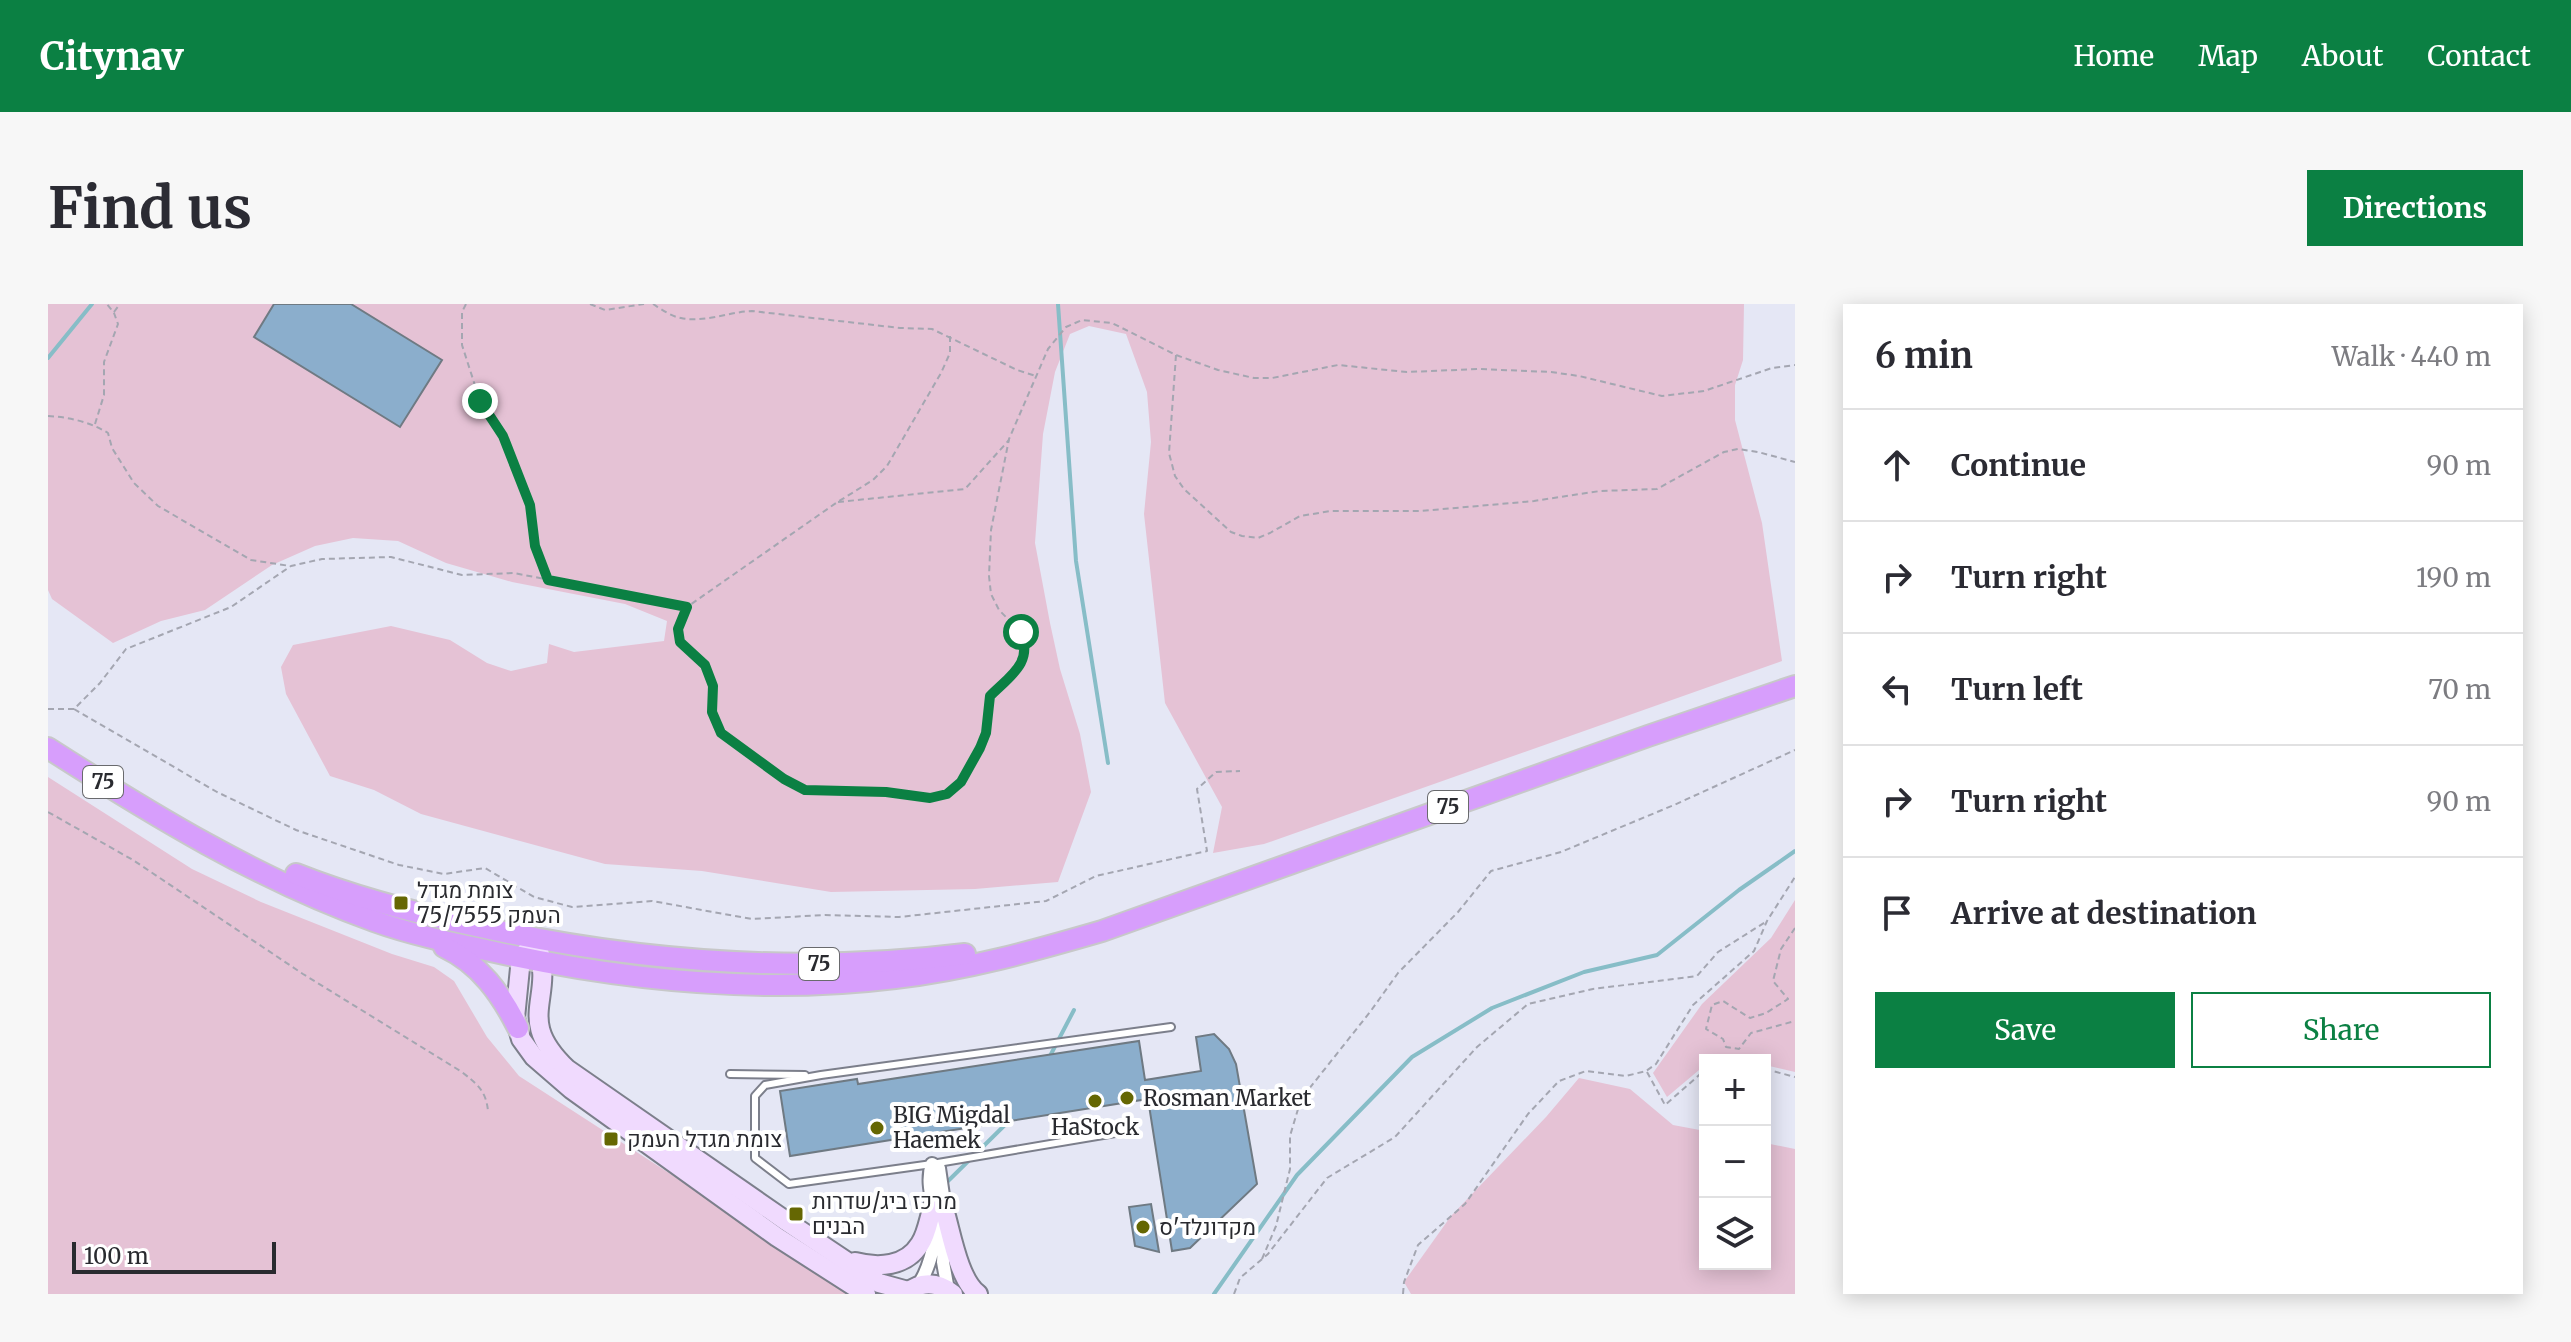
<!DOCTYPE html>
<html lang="en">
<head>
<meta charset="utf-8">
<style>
  :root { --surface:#fff; --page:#f7f7f7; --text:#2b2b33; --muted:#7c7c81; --line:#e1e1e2; --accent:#0b8043 }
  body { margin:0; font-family:Merriweather,Heebo,serif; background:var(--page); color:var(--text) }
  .controls { position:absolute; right:24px; bottom:24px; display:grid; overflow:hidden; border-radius:0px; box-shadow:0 4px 20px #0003 }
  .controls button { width:72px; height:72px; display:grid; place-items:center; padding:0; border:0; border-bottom:2px solid var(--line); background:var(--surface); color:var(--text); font:40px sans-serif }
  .scale { position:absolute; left:24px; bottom:20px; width:204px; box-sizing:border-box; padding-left:8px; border:4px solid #292a2f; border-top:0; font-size:22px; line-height:28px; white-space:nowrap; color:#292a2f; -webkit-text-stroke:6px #fff; paint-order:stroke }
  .stop { position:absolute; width:24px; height:24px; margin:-18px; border:6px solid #0b8043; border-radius:50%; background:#fff }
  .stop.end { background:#0b8043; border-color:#fff; box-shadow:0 2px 8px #0008 }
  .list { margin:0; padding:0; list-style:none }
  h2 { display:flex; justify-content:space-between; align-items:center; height:104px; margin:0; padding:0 32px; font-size:34px }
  h2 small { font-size:26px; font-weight:400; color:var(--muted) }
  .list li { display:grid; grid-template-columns:52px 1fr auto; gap:24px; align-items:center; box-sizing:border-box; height:112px; padding:0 32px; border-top:2px solid var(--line) }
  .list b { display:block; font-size:30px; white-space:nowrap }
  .list em { font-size:26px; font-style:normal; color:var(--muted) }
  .actions { display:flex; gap:16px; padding:24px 32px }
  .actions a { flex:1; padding:18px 0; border:2px solid var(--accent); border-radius:0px; text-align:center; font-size:28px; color:var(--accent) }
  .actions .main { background:var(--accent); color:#fff }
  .icon { flex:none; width:44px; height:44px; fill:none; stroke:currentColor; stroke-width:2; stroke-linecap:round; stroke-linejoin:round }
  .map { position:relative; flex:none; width:1747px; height:990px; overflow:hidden; border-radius:0px }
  header { display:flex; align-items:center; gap:48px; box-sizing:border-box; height:112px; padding:0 40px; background:var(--accent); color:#fff }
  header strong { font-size:38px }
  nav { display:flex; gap:44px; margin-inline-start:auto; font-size:28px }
  .intro { display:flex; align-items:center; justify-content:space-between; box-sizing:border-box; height:192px; padding:0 48px }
  h1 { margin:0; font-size:56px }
  .button { padding:20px 36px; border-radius:0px; background:var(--accent); color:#fff; font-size:28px; font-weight:700 }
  main { display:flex; gap:48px; padding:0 48px }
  aside { flex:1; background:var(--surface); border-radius:0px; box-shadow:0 4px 20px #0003 }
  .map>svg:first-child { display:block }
  .green { fill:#e5c2d5 }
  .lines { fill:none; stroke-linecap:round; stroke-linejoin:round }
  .stream { stroke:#87bdc7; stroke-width:4 }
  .building { fill:#8baecc; stroke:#6f7a83; stroke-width:2 }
  .service-casing { stroke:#7c7f8b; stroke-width:10 }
  .minor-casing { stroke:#7c7f8b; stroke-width:16 }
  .secondary-casing { stroke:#7c7f8b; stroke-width:22 }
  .trunk-casing { stroke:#c7c8c9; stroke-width:24 }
  .path { stroke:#a4a6b1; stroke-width:2; stroke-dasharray:6 4; stroke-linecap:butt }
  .service { stroke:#fff; stroke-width:6 }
  .minor { stroke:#fff; stroke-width:12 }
  .secondary { stroke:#f0dafe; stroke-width:18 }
  .trunk { stroke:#d79efc; stroke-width:20 }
  .route { stroke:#0b8043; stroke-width:10 }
  .poi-dot { fill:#656702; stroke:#fff; stroke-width:3 }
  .labels { text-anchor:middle; stroke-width:8; stroke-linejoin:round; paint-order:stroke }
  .shield { fill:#fff; stroke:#696a6d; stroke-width:2 }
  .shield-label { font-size:20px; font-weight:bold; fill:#292a2f }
  .poi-label { font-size:22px; fill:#292a2f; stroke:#fff; text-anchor:start }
</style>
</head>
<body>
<header>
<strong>Citynav</strong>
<nav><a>Home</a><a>Map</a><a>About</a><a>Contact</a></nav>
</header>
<div class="intro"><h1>Find us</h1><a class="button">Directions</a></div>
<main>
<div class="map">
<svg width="1747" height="990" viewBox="0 0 1747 990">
  <rect width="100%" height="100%" fill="#e5e7f5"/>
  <g class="green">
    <path d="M0,0H1696L1695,56L1687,81V116L1714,219L1734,357L1216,540L1165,549L1174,503L1117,399L1096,210L1103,138L1099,88L1078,30L1041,22L1022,30L1007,68L995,130L987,239L1002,319L1012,365L1032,430L1043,488L1010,578L927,585L783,588L654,567L557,560L373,510L326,486L282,472L238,390L233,363L245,341L343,322L402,336L439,359L463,367L499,359L501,340L526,348L616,337L619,317L577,300L464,278L398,259L350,237L305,234L267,242L224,261L157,306L113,317L65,339L4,295L0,286Z"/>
    <path d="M0,473L144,565L213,598L344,650L386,663L406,677L439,733L471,772L780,972L801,990H0Z"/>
    <path d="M1747,596V768L1717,761V756H1692L1669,751L1663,756H1657V761L1619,793L1605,769L1654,700L1723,634Z"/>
    <path d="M1531,774L1582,785L1625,821L1657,827V960H1717V839L1747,845V990H1363L1356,978L1403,912L1498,813Z"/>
  </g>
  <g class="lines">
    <g class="stream">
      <path d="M1010,0L1028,257L1060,459"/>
      <path d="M0,54L44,0"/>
      <path d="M1001,754L1026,706"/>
      <path d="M895,882L963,815"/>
      <path d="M1166,990L1249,871L1364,753L1444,704L1536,668L1609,651L1691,586L1747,547"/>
    </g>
  </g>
  <g class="building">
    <path d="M226,0H303L394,56L352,123L206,33Z"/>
    <path d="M1166,730L1181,745L1188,760L1209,880L1142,944L1124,947L1100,795L742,852L732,787L809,775L810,780L1091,737L1097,776L1153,767L1148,733Z"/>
    <path d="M1103,900L1111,948L1087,942L1081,903Z"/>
  </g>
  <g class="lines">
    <g class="service-casing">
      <g id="service">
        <path d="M682,770L757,771"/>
        <path d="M1073,828L884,860L741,880L707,854V792L717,781L773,771L1123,723"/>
      </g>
    </g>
    <g class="minor-casing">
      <path id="minor" d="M869,982C880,970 888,938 888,922C887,901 877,880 884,860L891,864L898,912L895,958L900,986"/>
    </g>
    <g class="secondary-casing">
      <g id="secondary">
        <path d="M481,644L473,654L467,714L473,735L486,753L523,785L729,933L818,990"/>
        <path d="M491,646C505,698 467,715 519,765L738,917L831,979L860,987"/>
        <path d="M898,912C904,934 912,977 930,990"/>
        <path d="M807,958C830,964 858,963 872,940C879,930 881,914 885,902"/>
        <path d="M857,990C872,977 889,977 905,990"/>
      </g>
    </g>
    <g class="trunk-casing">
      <g id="trunk">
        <path d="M0,444C103,510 211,576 326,617C362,630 400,638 438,646C571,676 710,691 847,674C918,666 985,647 1054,627L1600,432L1747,382"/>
        <path d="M248,570C306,593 367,609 428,622C588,658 754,670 917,650"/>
        <path d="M396,643C432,660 453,690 470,724"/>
      </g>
    </g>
    <g class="path">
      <path d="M418,0L414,8V41L432,97L455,132L482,201L487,242L500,276"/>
      <path d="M542,0L557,6L596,0"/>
      <path d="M605,0C613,5 624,13 633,14C656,19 680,8 704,7L852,24L884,25L969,66L988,72"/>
      <path d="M66,8L72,0"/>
      <path d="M902,32V49L893,69L839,162L825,176L788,199L639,303L630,325L632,338L657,361L665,382L664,408L673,429L736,475L757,486L838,488L882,494L899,490L913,478L932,444L938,429L942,392L972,363L979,343L973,328L951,306L943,290L941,272L943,226L961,135L1000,45L1018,23L1034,16L1064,19L1128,51L1170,66L1206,74H1224L1290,61L1359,68L1431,65L1503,68L1531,72L1614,92L1656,87L1724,64L1747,61"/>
      <path d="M1128,51L1121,149L1127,172L1136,185L1183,228L1194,232L1210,234L1222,229L1252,212L1283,207H1373L1486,197L1552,187L1609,185L1676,148L1690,145L1710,148L1747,158"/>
      <path d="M0,112C21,113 42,118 60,129L64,144L86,179L110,202L203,256L242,262"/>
      <path d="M47,120L56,91V58L70,20L66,9L59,0"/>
      <path d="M790,198L917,185L961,136"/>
      <path d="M0,405H26L52,379L78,345L183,303L243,262L274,255L343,253L414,271L466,269L639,303"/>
      <path d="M26,405L169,488L248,526L351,561L396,570L437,564L486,593L524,603L604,597L704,615L777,611L851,613L998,597L1048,572L1159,547L1149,485L1168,468L1192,467"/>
      <path d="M0,508L85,556L255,670L414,768C430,781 438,787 440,807"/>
      <path d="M1747,624L1733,645L1725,677L1740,695L1718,709L1702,714L1675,697L1664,701L1658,725L1675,735L1678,743L1691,745L1703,729L1747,717"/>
      <path d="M1669,756L1671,754L1680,756"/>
      <path d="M1717,765L1747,773"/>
      <path d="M1599,768L1617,801L1657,766"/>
      <path d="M1214,955L1228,922L1242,865V832L1253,795L1322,708L1350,669L1410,608L1443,567L1513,548L1626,501L1747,446"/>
      <path d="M1186,990L1192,974L1220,950L1279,874L1347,833L1429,743L1480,700L1545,685L1649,672L1670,648L1719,617"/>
      <path d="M1355,990L1356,978L1370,941L1417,900L1480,810L1511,777L1538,767L1578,772L1598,767L1608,760L1645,701L1706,647L1719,617L1747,573"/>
    </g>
    <use href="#service" class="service"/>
    <use href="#minor" class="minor"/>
    <use href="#secondary" class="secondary"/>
    <use href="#trunk" class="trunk"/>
  </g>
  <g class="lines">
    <path class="route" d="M432,97L455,132L482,201L487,242L500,276L639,303L630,325L632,338L657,361L665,382L664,408L673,429L736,475L757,486L838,488L882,494L899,490L913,478L932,444L938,429L942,392C963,371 985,359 973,328"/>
  </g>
  <g class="poi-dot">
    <rect x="345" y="591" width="16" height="16" rx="4"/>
    <circle cx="1079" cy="794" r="8"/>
    <circle cx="1047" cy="797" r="8"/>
    <circle cx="829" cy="824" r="8"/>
    <rect x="555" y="827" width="16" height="16" rx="4"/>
    <rect x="740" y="902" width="16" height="16" rx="4"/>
    <circle cx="1095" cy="923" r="8"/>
  </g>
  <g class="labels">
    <g class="shield">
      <rect x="35" y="462" width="40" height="32" rx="6"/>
      <rect x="1380" y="487" width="40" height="32" rx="6"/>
      <rect x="751" y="644" width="40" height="32" rx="6"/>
    </g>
    <g class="shield-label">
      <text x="55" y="485">75</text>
      <text x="1400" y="510">75</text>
      <text x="771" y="667">75</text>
    </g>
    <g class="poi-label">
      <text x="369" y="594">צומת מגדל<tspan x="369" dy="25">העמק 75/7555</tspan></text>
      <text x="1095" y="802">Rosman Market</text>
      <text x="845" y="819">BIG Migdal<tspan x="845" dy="25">Haemek</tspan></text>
      <text x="1047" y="831" text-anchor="middle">HaStock</text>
      <text x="579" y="843">צומת מגדל העמק</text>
      <text x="764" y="905">מרכז ביג/שדרות<tspan x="764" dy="25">הבנים</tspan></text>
      <text x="1111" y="931">מקדונלד'ס</text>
    </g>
  </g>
</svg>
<div class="controls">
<button>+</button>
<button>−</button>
<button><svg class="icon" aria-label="layers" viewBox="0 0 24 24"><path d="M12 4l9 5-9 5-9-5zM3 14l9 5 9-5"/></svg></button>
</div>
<div class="scale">100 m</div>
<div class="stop" style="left:973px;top:328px"></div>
<div class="stop end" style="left:432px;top:97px"></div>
</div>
<aside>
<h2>6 min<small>Walk · 440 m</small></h2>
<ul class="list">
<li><svg class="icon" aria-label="ahead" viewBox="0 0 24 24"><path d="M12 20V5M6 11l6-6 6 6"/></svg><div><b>Continue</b></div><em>90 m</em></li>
<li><svg class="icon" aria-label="right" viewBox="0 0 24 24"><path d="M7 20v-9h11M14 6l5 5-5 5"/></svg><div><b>Turn right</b></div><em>190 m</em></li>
<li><svg class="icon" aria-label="left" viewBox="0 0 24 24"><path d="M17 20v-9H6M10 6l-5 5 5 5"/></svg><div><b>Turn left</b></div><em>70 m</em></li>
<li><svg class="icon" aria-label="right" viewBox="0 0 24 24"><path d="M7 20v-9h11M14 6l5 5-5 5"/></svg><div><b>Turn right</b></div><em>90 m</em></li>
<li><svg class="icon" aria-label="arrive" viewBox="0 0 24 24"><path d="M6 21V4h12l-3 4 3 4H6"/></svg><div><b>Arrive at destination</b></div></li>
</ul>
<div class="actions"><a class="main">Save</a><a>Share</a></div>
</aside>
</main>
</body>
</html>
